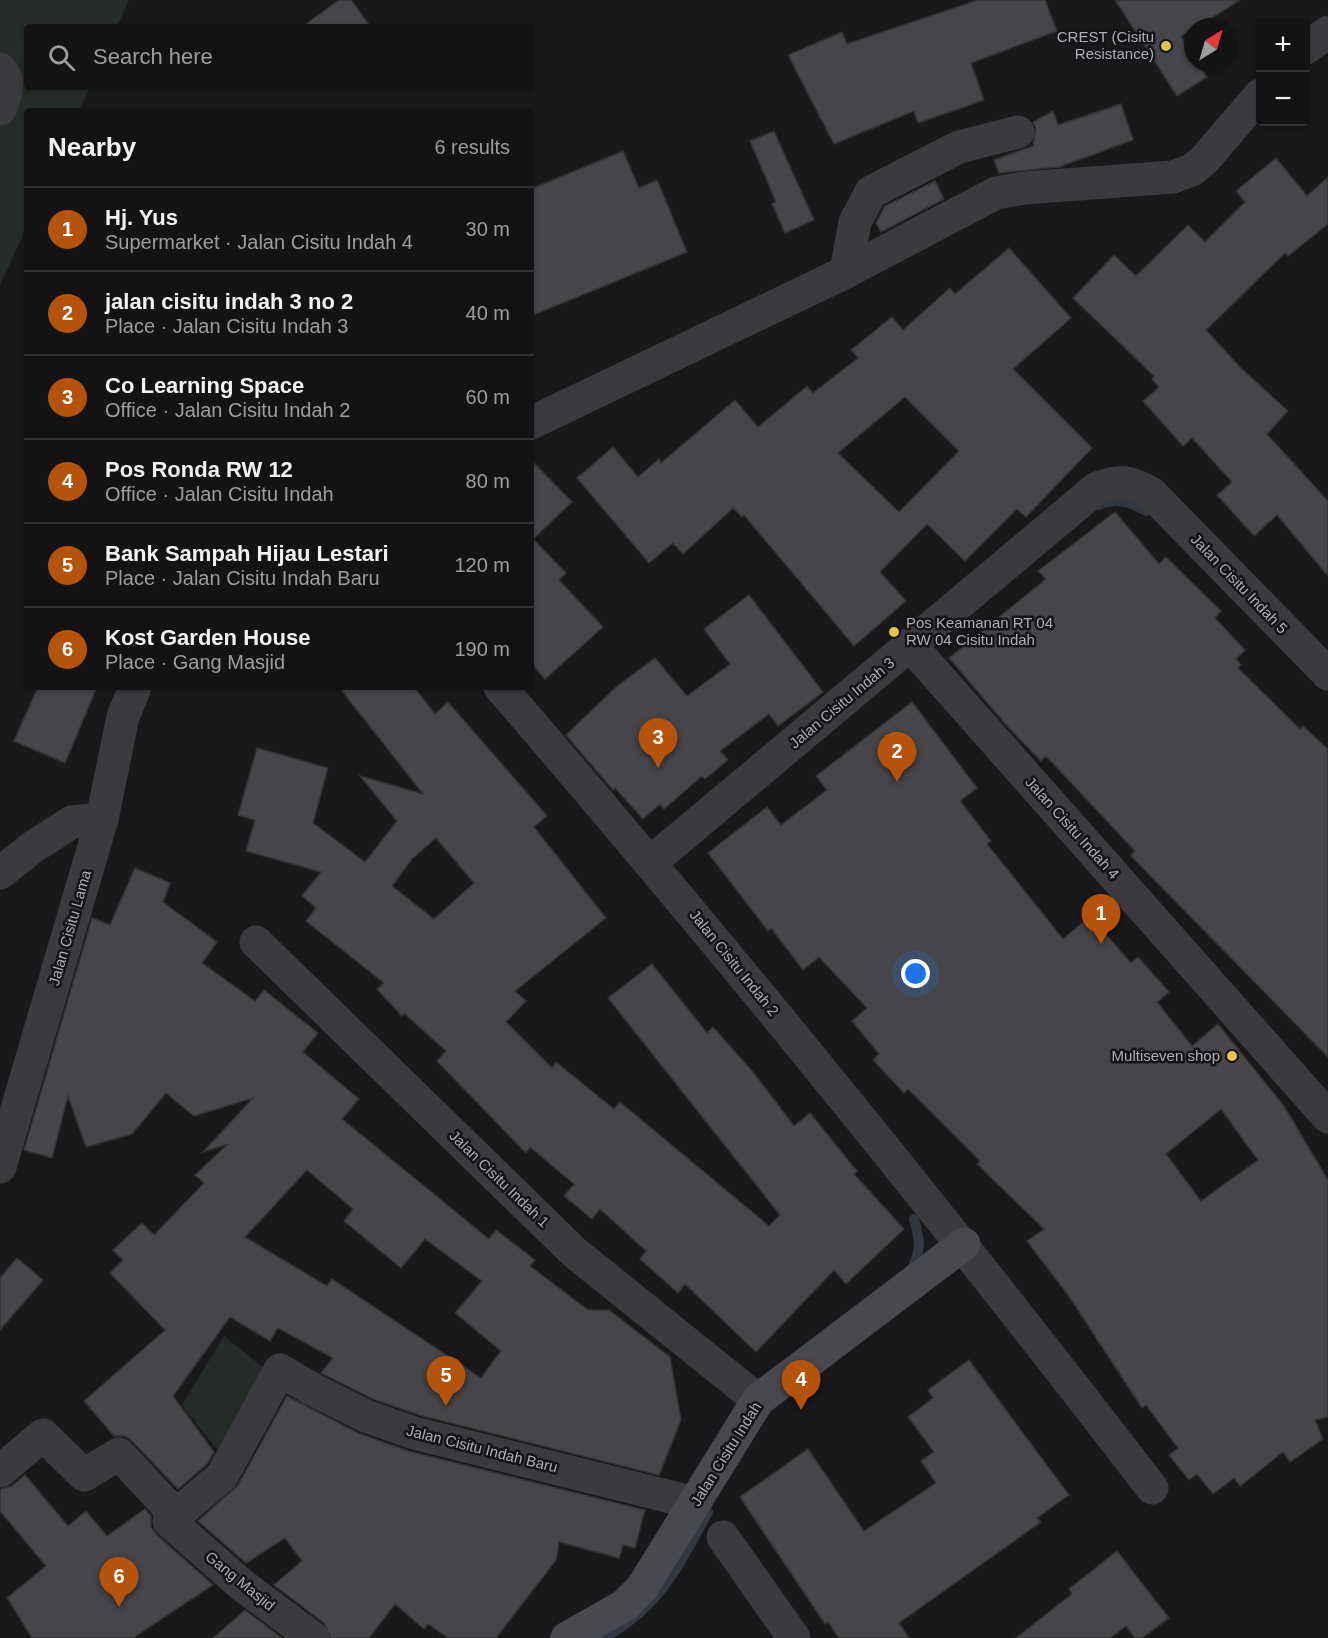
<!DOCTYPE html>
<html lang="en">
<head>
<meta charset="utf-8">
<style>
  :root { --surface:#131314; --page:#202022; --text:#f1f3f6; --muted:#9d9ea0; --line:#323234; --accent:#b45309 }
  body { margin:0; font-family:Arial,sans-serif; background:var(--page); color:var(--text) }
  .controls { position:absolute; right:18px; top:18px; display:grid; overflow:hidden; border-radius:6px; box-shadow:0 2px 4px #0004 }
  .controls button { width:54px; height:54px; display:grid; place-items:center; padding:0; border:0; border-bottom:2px solid var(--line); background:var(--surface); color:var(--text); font:30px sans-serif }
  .compass { position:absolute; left:1184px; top:18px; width:54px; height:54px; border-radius:50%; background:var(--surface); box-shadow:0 2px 4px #0004; rotate:37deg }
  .you { position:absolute; left:916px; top:974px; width:21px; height:21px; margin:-15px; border:4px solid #fff; border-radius:50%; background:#1a73e8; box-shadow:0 0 0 9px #1a73e833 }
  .badge { display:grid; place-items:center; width:39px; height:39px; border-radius:50%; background:var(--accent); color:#fff; font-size:20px; font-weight:700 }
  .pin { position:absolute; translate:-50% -50px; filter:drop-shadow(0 2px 3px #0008) }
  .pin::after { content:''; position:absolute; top:32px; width:21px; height:18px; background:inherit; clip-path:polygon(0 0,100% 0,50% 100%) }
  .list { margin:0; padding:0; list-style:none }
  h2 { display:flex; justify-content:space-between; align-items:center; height:78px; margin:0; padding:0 24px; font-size:26px }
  h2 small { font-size:20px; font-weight:400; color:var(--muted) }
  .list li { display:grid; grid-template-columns:39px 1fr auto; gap:18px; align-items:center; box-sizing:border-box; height:84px; padding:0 24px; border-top:2px solid var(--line) }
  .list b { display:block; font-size:22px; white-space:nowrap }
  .list p { margin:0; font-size:20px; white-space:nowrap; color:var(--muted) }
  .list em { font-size:20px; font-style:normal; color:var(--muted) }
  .icon { flex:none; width:33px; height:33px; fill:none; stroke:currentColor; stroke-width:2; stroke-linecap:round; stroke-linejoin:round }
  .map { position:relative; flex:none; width:1328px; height:1638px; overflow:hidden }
  .search { position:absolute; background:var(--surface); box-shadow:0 2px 4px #0004; left:24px; top:24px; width:510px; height:66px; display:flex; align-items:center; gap:15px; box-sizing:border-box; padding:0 21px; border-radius:6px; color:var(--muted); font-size:22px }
  .panel { position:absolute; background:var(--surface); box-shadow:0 2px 4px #0004; left:24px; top:108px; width:510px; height:582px; border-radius:6px }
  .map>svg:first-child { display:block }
  .green { fill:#252c27 }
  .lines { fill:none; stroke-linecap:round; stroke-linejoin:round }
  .stream { stroke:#323740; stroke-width:10 }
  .building { fill:#46464a; stroke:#333336; stroke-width:1.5; fill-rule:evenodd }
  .street { stroke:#3a3a3f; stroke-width:33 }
  .secondary { stroke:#48494f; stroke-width:33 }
  .poi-dot { fill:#e2c64a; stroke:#141416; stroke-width:2 }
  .labels { text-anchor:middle; stroke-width:5; stroke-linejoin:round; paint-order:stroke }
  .poi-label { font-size:15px; fill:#acaeb9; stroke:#141416; text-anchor:end }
  .street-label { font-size:15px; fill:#acaeb9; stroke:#141416 }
</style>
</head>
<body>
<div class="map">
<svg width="1328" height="1638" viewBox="0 0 1328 1638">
  <rect width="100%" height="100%" fill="#19191b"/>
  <g class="green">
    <path d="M0,0H129L117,27H27V87H90L79,111H27V226L0,285Z"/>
    <path d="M224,1336L270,1373L225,1460L182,1405Z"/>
  </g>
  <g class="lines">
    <g class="stream">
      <path d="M1099,505C1117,497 1130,502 1146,511"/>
      <path d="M911,1270C922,1251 920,1240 914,1219"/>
      <path d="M603,1638C661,1607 678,1566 708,1512"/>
    </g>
  </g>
  <g class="building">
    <path d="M339,0H351L371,27H302Z"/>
    <path d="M978,0H1045L1057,31L971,63L984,100L918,123L914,111L834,144L788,55L842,32L847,44Z"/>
    <path d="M1115,0H1240L1197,27H1193L1181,37L1193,55V63H1198L1207,77L1177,96Z"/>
    <path d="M1121,104L1133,140L1059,167L999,173L994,160L1033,146L1036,128L1033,122L1053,111L1058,125Z"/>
    <path d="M774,131L814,220L785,233L772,204L776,202L750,141Z"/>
    <path d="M623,151L639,188L657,180L687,252L531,316V189Z"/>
    <path d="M1276,158L1307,196L1328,177V224L1288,256L1285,253L1206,330L1241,368L1288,411L1267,434L1328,501V576L1277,515L1254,536L1217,495L1232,482L1192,438L1183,446L1143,401L1159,387L1152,379L1154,376L1073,298L1114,255L1136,276L1188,225L1205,242L1245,202L1236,191Z"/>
    <path d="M935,181L944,199L881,232L876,223L885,206Z"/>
    <path d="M1009,248L1071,318L1013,369L1092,448L1026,517L1017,509L965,561L927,524L880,572L906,601L854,646L744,515L742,517L733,508L683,554L673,543L649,563L577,478L613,447L638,477L659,459L661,463L735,400L758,427L807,386L813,393L858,358L851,350L892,317L903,330L950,288L955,294ZM905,397L959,451L899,512L838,453Z"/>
    <path d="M531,460L572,502L533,539L566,573L559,580L603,627L545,679L531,663Z"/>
    <path d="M1115,512L1159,564L1166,557L1221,611L1215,618L1245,650L1236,659L1241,665L1238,668L1300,729L1303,726L1328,749V1057L1131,856L1135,851L1046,756L1041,761L1009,728L949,658L1046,579L1038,571Z"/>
    <path d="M749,595L823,692L778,726L769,714L720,751L728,760L705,779L702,776L664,809L660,804L643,819L615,788L613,790L566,735L616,687L655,658L687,696L730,664L704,629Z"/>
    <path d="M38,687H97L65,763L14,741Z"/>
    <path d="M339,687H414L435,714L448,702L547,816L534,827L606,918L515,991L526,1001L506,1022L552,1068L556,1062L614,1109L620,1102L769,1226L780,1215L608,998L652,964L707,1033L713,1027L753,1072L794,1126L810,1113L857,1171L854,1174L904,1229L846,1284L834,1270L756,1352L685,1284L678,1293L640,1259L646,1251L600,1209L592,1219L564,1196L574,1184L530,1147L526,1153L437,1061L446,1051L405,1014L402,1016L377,989L384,983L306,921L316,908L302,896L321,872L246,851L255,820L238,815L257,748L328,768L313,823L365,862L397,821L360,776L423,794ZM436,838L474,883L434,919L392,886L412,859Z"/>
    <path d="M912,702L977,788L960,801L991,841L987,844L1063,939L1090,916L1131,963L1138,957L1169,992L1157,1002L1192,1046L1218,1024L1284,1106L1328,1180V1417L1315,1420L1323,1439L1290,1462L1283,1452L1240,1486L1234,1478L1213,1494L1197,1474L1189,1480L1169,1455L1178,1448L1146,1405L1142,1408L1068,1295L1027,1241L1044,1229L977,1164L980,1161L908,1089L904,1093L873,1060L879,1054L852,1021L867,1008L819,957L803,970L771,928L768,931L708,853L767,807L781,825L827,790L816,776ZM1221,1109L1258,1160L1201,1201L1166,1154Z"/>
    <path d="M135,868L170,883L163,902L217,942L202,963L255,1001L264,990L318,1033L303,1052L359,1099L342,1119L489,1239L496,1230L535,1260L530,1266L588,1310H609L670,1357L681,1420L659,1475L419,1415L373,1399L321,1373L333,1358L278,1328L270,1341L230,1317L173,1396L214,1452L207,1464L178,1489L132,1441L125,1436H114L84,1401L165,1330L110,1273L123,1260L113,1250L142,1223L154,1235L204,1183L195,1175L228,1144L203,1152L253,1098L194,1116L166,1093L132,1134L86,1147L68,1096L52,1158L24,1150L92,918L110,925ZM307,1170L353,1209L344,1221L401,1268L425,1239L482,1281L455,1313L501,1351L481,1378L332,1279L327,1286L245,1237Z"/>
    <path d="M17,1258L43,1280L0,1330V1278Z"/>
    <path d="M969,1360L1069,1495L1037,1518L1041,1522L899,1623L909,1638H839L828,1622L825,1624L740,1497L808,1449L864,1531L936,1483L921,1461L934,1452L908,1417L933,1398L928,1390Z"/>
    <path d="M287,1396L358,1433L408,1451L645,1510L635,1548L623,1545L619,1558L559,1542L556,1560L496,1638H448L428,1624L424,1629L395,1604L369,1638H331L324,1623L274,1585L302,1561L285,1538L246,1563L198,1521L238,1485Z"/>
    <path d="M25,1475L68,1526L86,1511L107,1536L145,1509L151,1516V1527L157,1535L213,1585L133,1638H32L7,1598L46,1566L0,1511V1489L12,1486Z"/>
    <path d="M1117,1551L1169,1618L1142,1638H1135L1126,1626L1110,1638H1016L1072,1594L1069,1589Z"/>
    <path d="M245,1610L282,1638H213Z"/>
  </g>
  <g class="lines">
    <g class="street">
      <path d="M1306,48L1328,32"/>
      <path d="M0,69C11,81 6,96 0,109"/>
      <path d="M846,272L855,222L871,192L959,147L1018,132"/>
      <path d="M531,423L846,272L996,193L1024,188L1173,177L1192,170L1205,159L1260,95"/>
      <path d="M911,646L1328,1117"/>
      <path d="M500,687C725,948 942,1215 1152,1488"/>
      <path d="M651,862L1097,488C1120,480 1129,480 1151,493L1328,674"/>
      <path d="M0,873L33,847L72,822L102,819"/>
      <path d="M256,942L574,1252L758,1400"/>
      <path d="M0,1167L102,819L123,717L135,687"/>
      <path d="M0,1471L43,1435L84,1475L119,1454L176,1515"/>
      <path d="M723,1537L794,1638"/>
      <path d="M313,1638L242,1585L169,1521L222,1476L280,1370L312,1389L366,1416L414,1433L695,1503"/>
    </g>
    <path class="secondary" d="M567,1638L625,1605L642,1588L758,1400L964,1244"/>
  </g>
  <g class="poi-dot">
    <circle cx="1166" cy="46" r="6"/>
    <circle cx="894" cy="632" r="6"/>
    <circle cx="1232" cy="1056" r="6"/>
  </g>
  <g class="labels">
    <g class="poi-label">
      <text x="1154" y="42">CREST (Cisitu<tspan x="1154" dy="17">Resistance)</tspan></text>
      <text x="906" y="628" text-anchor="start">Pos Keamanan RT 04<tspan x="906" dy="17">RW 04 Cisitu Indah</tspan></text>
      <text x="1220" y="1061">Multiseven shop</text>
    </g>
    <g class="street-label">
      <text transform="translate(1239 584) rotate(46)" y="5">Jalan Cisitu Indah 5</text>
      <text transform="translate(842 703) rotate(-40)" y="5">Jalan Cisitu Indah 3</text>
      <text transform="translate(1072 828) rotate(48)" y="5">Jalan Cisitu Indah 4</text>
      <text transform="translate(70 928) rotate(-74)" y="5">Jalan Cisitu Lama</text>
      <text transform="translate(734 963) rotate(51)" y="5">Jalan Cisitu Indah 2</text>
      <text transform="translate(499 1179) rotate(44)" y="5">Jalan Cisitu Indah 1</text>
      <text transform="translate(482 1449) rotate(14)" y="5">Jalan Cisitu Indah Baru</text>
      <text transform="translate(726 1454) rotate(-58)" y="5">Jalan Cisitu Indah</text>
      <text transform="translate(240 1581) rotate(39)" y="5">Gang Masjid</text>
    </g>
  </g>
</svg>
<div class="controls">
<button>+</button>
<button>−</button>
</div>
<svg class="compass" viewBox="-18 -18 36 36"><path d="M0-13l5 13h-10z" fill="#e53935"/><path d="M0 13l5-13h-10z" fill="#9d9ea0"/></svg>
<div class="you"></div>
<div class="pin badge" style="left:1101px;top:944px">1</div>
<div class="pin badge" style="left:897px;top:782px">2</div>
<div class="pin badge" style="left:658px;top:768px">3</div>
<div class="pin badge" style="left:801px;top:1410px">4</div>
<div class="pin badge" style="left:446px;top:1406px">5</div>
<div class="pin badge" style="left:119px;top:1607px">6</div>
<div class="search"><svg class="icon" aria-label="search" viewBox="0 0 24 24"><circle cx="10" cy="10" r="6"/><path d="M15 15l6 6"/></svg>Search here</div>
<section class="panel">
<h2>Nearby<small>6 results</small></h2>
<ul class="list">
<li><span class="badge">1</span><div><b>Hj. Yus</b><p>Supermarket · Jalan Cisitu Indah 4</p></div><em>30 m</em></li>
<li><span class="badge">2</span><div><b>jalan cisitu indah 3 no 2</b><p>Place · Jalan Cisitu Indah 3</p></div><em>40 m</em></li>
<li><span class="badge">3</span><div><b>Co Learning Space</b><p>Office · Jalan Cisitu Indah 2</p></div><em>60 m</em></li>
<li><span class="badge">4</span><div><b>Pos Ronda RW 12</b><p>Office · Jalan Cisitu Indah</p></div><em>80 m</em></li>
<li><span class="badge">5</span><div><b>Bank Sampah Hijau Lestari</b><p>Place · Jalan Cisitu Indah Baru</p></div><em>120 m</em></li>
<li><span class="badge">6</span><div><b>Kost Garden House</b><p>Place · Gang Masjid</p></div><em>190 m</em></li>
</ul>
</section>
</div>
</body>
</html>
